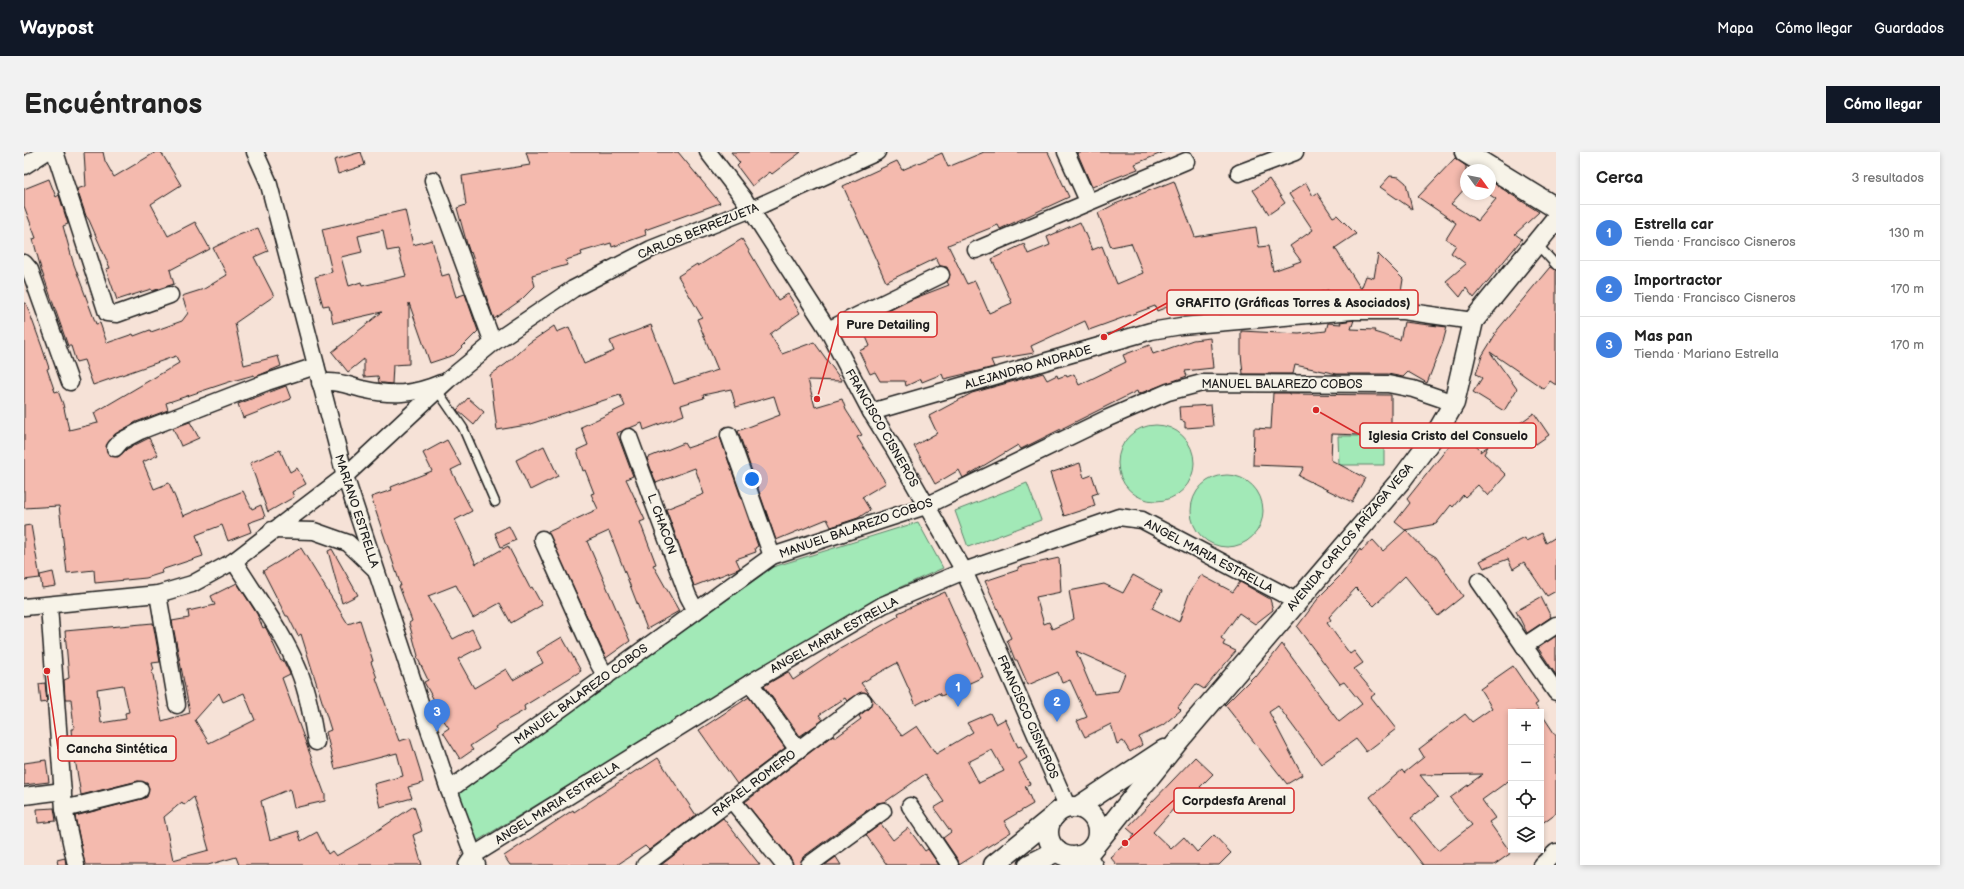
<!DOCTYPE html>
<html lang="es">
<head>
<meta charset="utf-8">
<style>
  :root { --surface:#fff; --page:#f2f2f2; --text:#222; --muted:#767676; --line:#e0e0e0; --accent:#111827 }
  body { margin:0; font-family:"Balsamiq Sans",sans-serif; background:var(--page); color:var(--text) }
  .controls { position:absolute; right:12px; bottom:12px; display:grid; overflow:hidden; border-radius:0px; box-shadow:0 2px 6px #0003 }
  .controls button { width:36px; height:36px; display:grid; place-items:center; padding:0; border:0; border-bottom:1px solid var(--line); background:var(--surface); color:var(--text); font:20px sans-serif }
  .compass { position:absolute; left:1436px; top:12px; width:36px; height:36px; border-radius:50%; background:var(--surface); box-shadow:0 2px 6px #0003; rotate:123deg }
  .you { position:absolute; left:728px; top:327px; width:14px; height:14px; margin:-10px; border:3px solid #fff; border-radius:50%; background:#1a73e8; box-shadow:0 0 0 6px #1a73e833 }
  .badge { display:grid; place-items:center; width:26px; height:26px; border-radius:50%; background:var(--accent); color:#fff; font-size:13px; font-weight:700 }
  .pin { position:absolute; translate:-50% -33px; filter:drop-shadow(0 1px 2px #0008) }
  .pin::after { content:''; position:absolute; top:21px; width:14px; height:12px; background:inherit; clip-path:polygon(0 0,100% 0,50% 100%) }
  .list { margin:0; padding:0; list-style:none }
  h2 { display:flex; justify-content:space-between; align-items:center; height:52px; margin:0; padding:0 16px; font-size:17px }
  h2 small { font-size:13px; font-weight:400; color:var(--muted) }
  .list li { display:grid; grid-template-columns:26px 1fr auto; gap:12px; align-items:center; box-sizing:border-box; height:56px; padding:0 16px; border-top:1px solid var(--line) }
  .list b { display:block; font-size:15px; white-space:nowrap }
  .list p { margin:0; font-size:13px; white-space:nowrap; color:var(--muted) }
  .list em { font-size:13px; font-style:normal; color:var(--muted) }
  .icon { flex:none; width:22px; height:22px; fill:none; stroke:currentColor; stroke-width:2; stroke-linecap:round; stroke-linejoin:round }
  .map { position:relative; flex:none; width:1532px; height:713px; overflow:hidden; border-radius:0px }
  header { display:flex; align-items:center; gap:24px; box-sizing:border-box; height:56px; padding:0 20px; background:var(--accent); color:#fff }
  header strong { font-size:19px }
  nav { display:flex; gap:22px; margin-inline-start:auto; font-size:14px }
  .intro { display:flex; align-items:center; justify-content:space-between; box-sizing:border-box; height:96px; padding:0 24px }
  h1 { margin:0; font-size:28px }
  .button { padding:10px 18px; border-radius:0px; background:var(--accent); color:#fff; font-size:14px; font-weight:700 }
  main { display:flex; gap:24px; padding:0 24px }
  aside { flex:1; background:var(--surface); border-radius:0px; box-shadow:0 2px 6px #0003 }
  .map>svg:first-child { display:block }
  .green { fill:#a2e9b7; stroke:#5f826a }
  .building { fill:#f4baae; stroke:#1c1c1c; fill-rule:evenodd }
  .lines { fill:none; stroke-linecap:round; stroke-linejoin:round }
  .service-casing { stroke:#1c1c1c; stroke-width:11 }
  .minor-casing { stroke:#1c1c1c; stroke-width:19 }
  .tertiary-casing { stroke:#1c1c1c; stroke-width:23 }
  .service { stroke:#f7f3e8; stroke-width:8 }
  .minor { stroke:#f7f3e8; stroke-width:16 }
  .tertiary { stroke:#f7f3e8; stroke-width:20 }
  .labels { text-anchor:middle; stroke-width:3.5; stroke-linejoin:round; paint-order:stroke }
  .street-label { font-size:12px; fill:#1c1c1c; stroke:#f7f3e8 }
  .leader { fill:none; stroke:#d62828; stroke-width:1.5 }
  .callout-dot { fill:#d62828; stroke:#f7f3e8; stroke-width:1.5 }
  .callout { fill:#f7f3e8; stroke:#d62828; stroke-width:1.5 }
  .callout-label { font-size:13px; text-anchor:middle; font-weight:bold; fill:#1c1c1c }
</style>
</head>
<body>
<header>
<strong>Waypost</strong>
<nav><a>Mapa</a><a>Cómo llegar</a><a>Guardados</a></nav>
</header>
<div class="intro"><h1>Encuéntranos</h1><a class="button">Cómo llegar</a></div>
<main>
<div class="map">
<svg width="1532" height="713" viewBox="0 0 1532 713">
  <rect width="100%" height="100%" fill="#f6e2d7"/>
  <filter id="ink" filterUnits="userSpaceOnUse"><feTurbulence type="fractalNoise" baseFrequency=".025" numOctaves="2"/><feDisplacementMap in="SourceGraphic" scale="8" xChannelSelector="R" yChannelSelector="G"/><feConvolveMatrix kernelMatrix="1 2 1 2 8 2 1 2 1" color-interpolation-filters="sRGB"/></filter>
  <g filter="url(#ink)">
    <g class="green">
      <circle cx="1132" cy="311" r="38"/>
      <path d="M1314,284H1360V313H1315Z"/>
      <circle cx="1203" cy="359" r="36"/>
      <path d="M1003,331L1017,368L944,395L931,359Z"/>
      <path d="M894,370L919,416L861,442L453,689L450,687L435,649V639L749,415Z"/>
    </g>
    <g class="building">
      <path d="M60,0H79L81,9L90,25L132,0H137L157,33L127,52L144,84L171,70L186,97L146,118L150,132L128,139L127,137L93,148L82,117L86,116L65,68L62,64L53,37L62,34Z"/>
      <path d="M337,0L341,13L314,22L310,8Z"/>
      <path d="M502,0H654L696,51L621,78L622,83L588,95L587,91L557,100L558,103L542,108L543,113L508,123L511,134L497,148L470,167L447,100L446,101L443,92L433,56L442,53L438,24L506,13Z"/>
      <path d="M707,0H777L748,22L746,20L728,34L713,14L716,11Z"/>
      <path d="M960,0H1024L1045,45L976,77L974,73L924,93L943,132L951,129L965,161L988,151L968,107L1000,92L1004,102L1026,93L1023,85L1056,70L1068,98L1078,94L1093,132L1119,121L1107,91L1087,95L1074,61L1091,52L1150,29L1171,85L1232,75L1235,95L1244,94L1249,119L1277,109L1266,94L1289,78L1265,42L1282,31L1289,44L1293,41L1309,65L1313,63L1332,82L1311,96L1337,137L1342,124L1350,126L1354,102L1379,127L1376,147L1340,145L1339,150L1309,151L1304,138L1251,153L1250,149L1240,152L1239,149L1214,156L1211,147L1152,160L1151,152L1133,159L1131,154L1065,178L1061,169L1007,194L1010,201L967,208L970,215L954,219L920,227L918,222L898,230L897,227L882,234L881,229H856L851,220L846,222L835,199L846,194L837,173L886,148L925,133L923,130L926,123L923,115L916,114L912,106L862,130L819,34L873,9L878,18L918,1L924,15Z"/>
      <path d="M1053,0H1140L1111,12L1114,17L1068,35Z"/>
      <path d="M1431,6L1442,14V35L1427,52L1454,69L1472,47L1466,43V29L1515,60L1491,82L1498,87L1450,146L1442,136L1436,145L1422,129L1442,112L1427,101L1432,93L1422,87L1432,71L1394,45Z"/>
      <path d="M1366,24L1375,25L1382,31L1388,57L1356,35Z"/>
      <path d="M25,27L32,45L35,43L44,72L39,74L49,110L72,172L76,171L83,191L109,182L110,184L126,178L127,180L158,169L164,161L158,144L180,137L203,123L189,96L215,83L234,76L244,99L230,105L250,144L211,171L220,213L254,204L257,214L231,225L230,223L205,230L142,251L144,258L112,270L93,281L82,295L85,303L94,305L103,297L125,286L134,303L119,310L130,337L145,331L159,364L219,339L228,357L237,353L241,365L224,371L227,380L204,389L198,373L172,383L179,404L137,418L138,421L122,426L71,431L70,418L43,421L35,354L0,356V151H2L18,195L25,216L23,217L31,240L34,239L39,252L45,278L74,271L70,261L155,211L152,204L69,233L60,208L52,210L47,194H44L17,117L9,87L12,86L0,54V37Z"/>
      <path d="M1245,27L1261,51L1245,62L1229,38Z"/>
      <path d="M381,58L389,93L408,88L418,124L425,122L432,145L441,142L454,179L430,203L406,211L385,151V212L369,213L368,232L360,231H355L354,224L340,225V207L324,220L308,200L358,160L309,171L305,153L299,154L291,125L308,120L298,77ZM359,78L363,99L374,97L382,124L338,134L337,130L325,134L317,105L338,100L334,84Z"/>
      <path d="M718,87L754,148L764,142L776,161L746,182L758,202L790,190L818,229L784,228L791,255L818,247L822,258L838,283L833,285L862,331L838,345L846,358L834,366L807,375L803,367L752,388L714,279L756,263L750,244L712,255L707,237L679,243L680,246L657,253L660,263L620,278L618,271L593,281L609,324L602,327L621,368L616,370L632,412L629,413L655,459L623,477L585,379L563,389L606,489L582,506L524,380L574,357L567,342L570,341L561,318L559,319L553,298L564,293L557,275L601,254L596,243L503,273L473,278L466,223L482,212L505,191L530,174L533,180L545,175L560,212L590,199L586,189L627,173L650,232L694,218L673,167L678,165L654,124L673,112L674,114Z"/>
      <path d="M1526,115L1532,118V233L1526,229L1520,237L1466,200L1493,237L1480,259L1449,240L1458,226L1452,222L1458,204L1471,183L1470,182Z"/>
      <path d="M1330,168L1327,177L1351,178L1350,180L1376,188L1380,170L1423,175L1419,190L1403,231L1384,220L1379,225L1364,222H1313L1271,213L1269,222H1219L1217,202V179L1275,182L1302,179L1304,171L1317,172L1316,170Z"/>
      <path d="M1186,186L1189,216L1161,219L1163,224L1114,242L1113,239L997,297L994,293L939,326L935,318L911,332L890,294L913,281L905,264L948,241L1019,221L1023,228L1033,223L1034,226L1042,223L1043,225L1050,222L1055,233L1102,210L1099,203L1126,193L1129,202L1169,188Z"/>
      <path d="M262,234L267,247L219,266L214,252Z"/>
      <path d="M1249,241H1265V242L1367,243V275L1337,274V283L1308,282L1307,308L1341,326L1328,350L1275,324L1280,315L1229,313L1230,276L1247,277Z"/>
      <path d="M444,246L460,260L450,273L433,258Z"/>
      <path d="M1187,253L1189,274L1161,276V270L1156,268L1155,255Z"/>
      <path d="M1510,261L1525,283L1512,292L1496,271Z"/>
      <path d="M166,270L175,286L157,294L149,276Z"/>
      <path d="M1437,279L1457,298L1456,300L1464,294L1460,302L1482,323L1464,344L1454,333L1441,345L1439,343L1429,355L1427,353L1412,372L1381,378L1371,370L1386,351L1383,347Z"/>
      <path d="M696,285L734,394L731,396L732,400L712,407L716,416L714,417L670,434L642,357L680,342L671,316L632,331L623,306L660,291L663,296Z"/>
      <path d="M423,288L437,313L427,318L448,359L431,368L452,412L484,394L506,436L508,435L518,453L487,471L476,451L449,466L432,433L404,444L429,487L448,477L457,495L434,507L450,536L482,517L489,528L519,511L513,500L538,485L557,519L500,554L501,558L471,575L472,577L446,594L449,598L436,607L419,580L425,576L414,560L416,559L400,530L404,528L393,505L394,504L385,471L388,469L375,434H377L347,345L368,338L367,335L408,319L399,301Z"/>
      <path d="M520,294L534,324L506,338L492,308Z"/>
      <path d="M256,298L266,320L273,316L282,332L268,340L270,345L244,360L226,311Z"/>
      <path d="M1056,311L1060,326L1068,323L1074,341L1068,343L1071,354L1040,364L1026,321Z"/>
      <path d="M7,373L16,426L0,428V374Z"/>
      <path d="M485,374L492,388L477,395L471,381Z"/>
      <path d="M1382,378L1402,399L1412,405L1439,444L1414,464L1381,424L1350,454L1332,436L1305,465L1307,468L1303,471L1326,502L1330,499L1339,511L1330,517L1351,542L1347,545L1372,577L1342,600L1332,587L1297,612L1254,554L1245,560L1278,623L1263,632L1201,553L1231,523L1232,525L1258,492L1315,570L1338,552L1320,530L1316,532L1273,475L1296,444L1318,422L1336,397L1337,399L1349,388L1359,399Z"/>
      <path d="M1518,381L1522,391L1532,385V439L1523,444L1500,410L1489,417L1484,407L1460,416L1456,409L1501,386L1502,389Z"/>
      <path d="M277,396L324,472L336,468L349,509L347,510L353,526H352L375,589L386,586L396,618L399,631L384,635L388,646L356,655L350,632L379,624L373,601L311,617L302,580L307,578L277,482L274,484L264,464H262L239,419Z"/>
      <path d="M308,397L334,443L318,451L304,399Z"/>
      <path d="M1035,406L1037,440L1012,445L1020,472L1025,470L1028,477L1050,467L1045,439L1080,432L1099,441L1109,423L1138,439L1128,456L1155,470L1165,442L1177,423L1209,440L1216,430L1246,447L1249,458L1231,472L1215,461L1197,486L1201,489L1199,493L1212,499L1180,537L1172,532L1154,555L1157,558L1139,573L1115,585L1118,593L1106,600L1099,589L1093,592L1087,572L1061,585L1053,569L1063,565L1046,528L1038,531L1034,520L1004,533L993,508H991L983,488L987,486L961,429L994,418V415ZM1052,499L1101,521L1094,539L1070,542Z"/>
      <path d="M29,420L32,434L18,436L16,423Z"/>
      <path d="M213,431L233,462L239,476L241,475L243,478L257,509L259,508L266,522L258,526L301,643V649L270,656L266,637L237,649L246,688L274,679L277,689L293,680L304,702L308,699L312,704L335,691L390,654L398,679L389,683L398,713H215L212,705L184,713H61L51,664L118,647L123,645L125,636L123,631L114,629L57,643L48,589L47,577H50L47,547H41L40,528L45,526L41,479L129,471L136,510L128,511L130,518H128L138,569L166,561L148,469L165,466L164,459L191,453L187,444ZM99,533L105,560L101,561L102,567L77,571L73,537ZM195,541L199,550L220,541L231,568L185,591L171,568ZM170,645L185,698L149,708L140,665L158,650L160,653Z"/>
      <path d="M921,440L959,525L917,544L915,541L892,553L873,511L837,531L878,584L893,574L912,602L949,580L943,571L966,561L972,572L981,567L994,595L997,594L1003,606L995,611L1006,632L1001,634L1009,652L980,669L987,680L935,713L934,708L919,686L927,680L910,656L920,650L901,622L861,650L853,651L779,705L776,713H769L767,707L721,650L809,583L811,586L837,567L835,564L845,556L848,547L846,543L838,540L823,549L821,546L795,563L799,568L776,584L740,534L764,520L769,528L814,498L875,464L874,461ZM968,598L980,619L955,631L944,610Z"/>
      <path d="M1517,445L1527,465L1503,481L1492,459Z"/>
      <path d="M1532,484V523L1514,496Z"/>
      <path d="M1489,514L1514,551L1511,553L1516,560H1487V627L1458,648L1471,666L1465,670L1487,701L1470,713H1399L1346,645L1378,618L1380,621L1400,605L1395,597L1441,562L1448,570L1468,556L1456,537ZM1459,622L1426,646L1448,673L1414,699L1387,666L1414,645L1396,623Z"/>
      <path d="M21,531L23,550L17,551L15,532Z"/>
      <path d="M725,545L761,596L713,632L675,578Z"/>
      <path d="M1517,561L1532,584V661L1517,672Z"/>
      <path d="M1171,605L1189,622L1176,635L1179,638L1165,652L1159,646L1129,680L1147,697L1160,685L1173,700L1190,683L1207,701L1195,713H1093L1086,705L1111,683L1103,676Z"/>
      <path d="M634,606L672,663L625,698L621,694L593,713H486L480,704L549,658L550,660L613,618L614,619Z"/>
      <path d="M22,608L25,630L0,633V611Z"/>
      <path d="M30,656L32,669L14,671L13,657Z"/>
      <path d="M699,666L736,713H637Z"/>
      <path d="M857,672L869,688L884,676L901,699L904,697L915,713H863L842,683Z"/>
      <path d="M812,705L817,713H801Z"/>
      <path d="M41,706L42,713H34L33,708Z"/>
    </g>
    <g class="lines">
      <g class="service-casing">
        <g id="service">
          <path d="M1512,91L1532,113"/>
          <path d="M413,238L439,276L471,350"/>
        </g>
      </g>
      <g class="minor-casing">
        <g id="minor">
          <path d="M31,0L83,161L93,162L146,143"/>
          <path d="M231,0L244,29L321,324L425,638L453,713"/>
          <path d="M684,0L720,47L804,178L847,260L870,297L940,419L1044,656"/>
          <path d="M1042,0L1064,49"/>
          <path d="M0,14L22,0"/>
          <path d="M1215,21L1271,0"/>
          <path d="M409,28L469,191"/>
          <path d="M952,98L1162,9"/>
          <path d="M0,111L6,118L46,230"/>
          <path d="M804,178L917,123"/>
          <path d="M296,231C311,228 323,233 338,237C367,244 389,243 417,231"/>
          <path d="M847,260L1127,179L1157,174L1329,159H1379L1449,169"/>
          <path d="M705,283L748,404"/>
          <path d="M605,285L664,444L672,459"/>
          <path d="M91,296L97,289L116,279L243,230L292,214"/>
          <path d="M248,378L290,379L324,391L350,416"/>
          <path d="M518,387L572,507L582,525"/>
          <path d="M210,409C232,445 259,480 275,519C284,541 288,567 292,590"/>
          <path d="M1455,429L1532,540"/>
          <path d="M134,442L153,553"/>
          <path d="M25,454L40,657L52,713"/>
          <path d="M0,455L134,442L168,432L210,409L321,324L424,228L469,191L549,137L627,97L735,54L853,0"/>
          <path d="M1500,494L1532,473"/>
          <path d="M726,531L774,598"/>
          <path d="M425,638L748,404L902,354L1084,266L1144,240L1178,231L1364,232L1389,237L1430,251"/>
          <path d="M0,644L39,639"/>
          <path d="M707,647L760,713"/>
          <path d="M886,654L926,713"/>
          <path d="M40,657L116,638"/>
          <path d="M1063,702L1070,713"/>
          <path d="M1041,704L1047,713"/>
          <path d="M443,713L450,703L726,531L859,453L940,419L1095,365L1118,368L1272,449"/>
          <path d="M621,713L839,549"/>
          <path d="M785,713L859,659"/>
          <path d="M1518,713L1532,700"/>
        </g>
      </g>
      <g class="tertiary-casing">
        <g id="tertiary">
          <path d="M1441,0L1532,56"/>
          <path d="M1054,655L1140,598"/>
          <circle cx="1049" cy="680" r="25"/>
          <path d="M1067,698L1155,588L1377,328L1415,277L1430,251L1449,169L1532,67"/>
          <path d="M970,713L1030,664"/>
          <path d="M1005,713L1033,699"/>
        </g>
      </g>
      <use href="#service" class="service"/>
      <use href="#minor" class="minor"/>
      <use href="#tertiary" class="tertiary"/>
    </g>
  </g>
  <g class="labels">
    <g class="street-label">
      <text transform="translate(674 79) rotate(-22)" y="4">CARLOS BERREZUETA</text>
      <text transform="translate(1004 215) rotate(-16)" y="4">ALEJANDRO ANDRADE</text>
      <text x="1258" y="236">MANUEL BALAREZO COBOS</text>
      <text transform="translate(858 276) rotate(60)" y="4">FRANCISCO CISNEROS</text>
      <text transform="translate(333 359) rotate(72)" y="4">MARIANO ESTRELLA</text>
      <text transform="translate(638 372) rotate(70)" y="4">L. CHACON</text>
      <text transform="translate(832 376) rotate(-19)" y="4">MANUEL BALAREZO COBOS</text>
      <text transform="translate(1326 385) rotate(-50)" y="4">AVENIDA CARLOS ARÍZAGA VEGA</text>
      <text transform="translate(1185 404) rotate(28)" y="4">ANGEL MARIA ESTRELLA</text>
      <text transform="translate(810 483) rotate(-29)" y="4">ANGEL MARIA ESTRELLA</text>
      <text transform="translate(557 542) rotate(-36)" y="4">MANUEL BALAREZO COBOS</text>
      <text transform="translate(1004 565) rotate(66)" y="4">FRANCISCO CISNEROS</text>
      <text transform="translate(730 631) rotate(-37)" y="4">RAFAEL ROMERO</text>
      <text transform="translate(533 651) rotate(-32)" y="4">ANGEL MARIA ESTRELLA</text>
    </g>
  </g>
  <path class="leader" d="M1080 185L1143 151M793 247L814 172M1292 258L1336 283M23 519L34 597M1101 691L1150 648"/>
  <g class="callout-dot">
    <circle cx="1080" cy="185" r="4"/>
    <circle cx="793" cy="247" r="4"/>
    <circle cx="1292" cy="258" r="4"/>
    <circle cx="23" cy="519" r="4"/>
    <circle cx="1101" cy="691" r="4"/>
  </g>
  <g class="callout">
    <rect x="1143" y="138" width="251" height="25" rx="4"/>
    <rect x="814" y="160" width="99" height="25" rx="4"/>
    <rect x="1336" y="271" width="176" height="25" rx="4"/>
    <rect x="34" y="584" width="118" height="25" rx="4"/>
    <rect x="1150" y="636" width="120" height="25" rx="4"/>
  </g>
  <g class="callout-label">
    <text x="1269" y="155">GRAFITO (Gráficas Torres &amp; Asociados)</text>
    <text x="864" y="177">Pure Detailing</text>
    <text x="1424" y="288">Iglesia Cristo del Consuelo</text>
    <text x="93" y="601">Cancha Sintética</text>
    <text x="1210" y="653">Corpdesfa Arenal</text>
  </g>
</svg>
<div class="controls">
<button>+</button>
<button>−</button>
<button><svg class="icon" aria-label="locate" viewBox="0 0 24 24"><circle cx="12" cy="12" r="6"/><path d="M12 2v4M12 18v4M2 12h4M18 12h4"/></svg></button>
<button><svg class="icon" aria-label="layers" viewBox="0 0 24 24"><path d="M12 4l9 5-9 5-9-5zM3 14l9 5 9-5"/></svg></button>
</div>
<svg class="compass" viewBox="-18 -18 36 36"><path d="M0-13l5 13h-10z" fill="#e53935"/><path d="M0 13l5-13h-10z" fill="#767676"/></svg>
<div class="you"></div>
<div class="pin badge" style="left:934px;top:555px;background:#3f7fe0">1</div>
<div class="pin badge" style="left:1033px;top:570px;background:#3f7fe0">2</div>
<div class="pin badge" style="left:413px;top:580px;background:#3f7fe0">3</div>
</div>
<aside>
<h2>Cerca<small>3 resultados</small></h2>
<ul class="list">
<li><span class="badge" style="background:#3f7fe0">1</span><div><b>Estrella car</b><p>Tienda · Francisco Cisneros</p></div><em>130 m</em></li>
<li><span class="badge" style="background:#3f7fe0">2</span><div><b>Importractor</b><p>Tienda · Francisco Cisneros</p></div><em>170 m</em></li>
<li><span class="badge" style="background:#3f7fe0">3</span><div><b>Mas pan</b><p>Tienda · Mariano Estrella</p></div><em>170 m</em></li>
</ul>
</aside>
</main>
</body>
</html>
